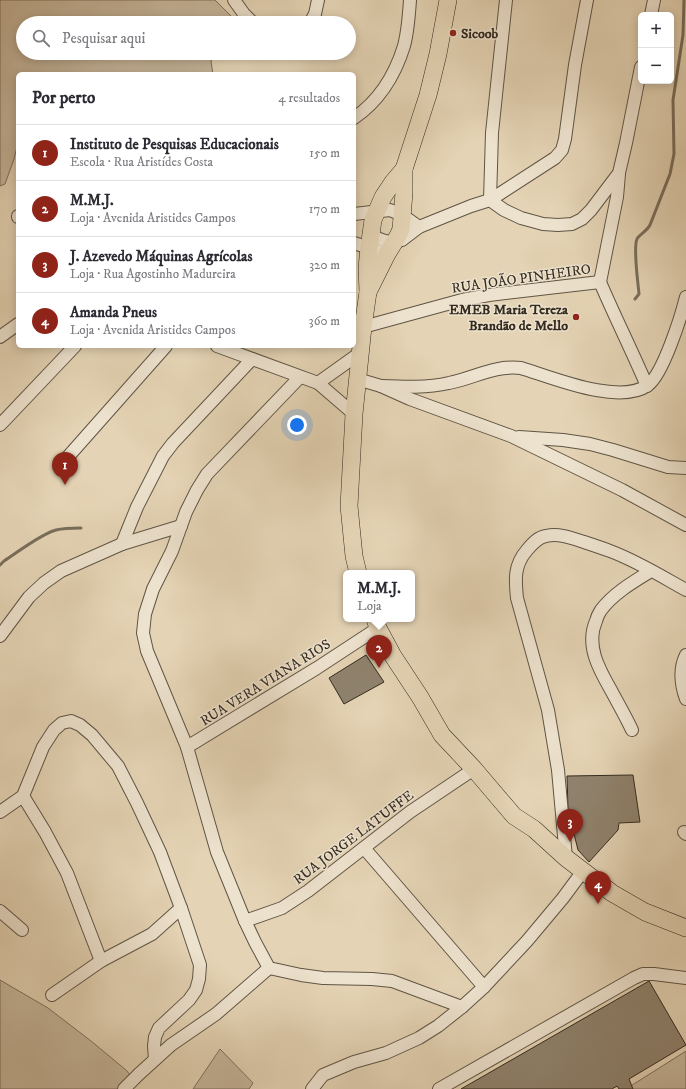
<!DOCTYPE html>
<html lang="pt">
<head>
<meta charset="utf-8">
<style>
  :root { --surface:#fff; --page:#f2f2f3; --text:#2b2b33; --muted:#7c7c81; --line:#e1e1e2; --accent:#8f2418 }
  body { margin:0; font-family:"IM FELL DW Pica",serif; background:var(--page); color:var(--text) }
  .controls { position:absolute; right:12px; top:12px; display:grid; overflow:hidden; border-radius:6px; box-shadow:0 2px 10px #0003 }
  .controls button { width:36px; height:36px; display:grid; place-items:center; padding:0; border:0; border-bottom:1px solid var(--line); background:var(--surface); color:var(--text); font:20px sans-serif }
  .you { position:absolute; left:297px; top:425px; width:14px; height:14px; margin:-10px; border:3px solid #fff; border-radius:50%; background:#1a73e8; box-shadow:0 0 0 6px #1a73e833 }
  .badge { display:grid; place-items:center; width:26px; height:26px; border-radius:50%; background:var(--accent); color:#fff; font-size:13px; font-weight:700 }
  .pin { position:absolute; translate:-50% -33px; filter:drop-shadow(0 1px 2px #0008) }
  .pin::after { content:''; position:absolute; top:21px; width:14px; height:12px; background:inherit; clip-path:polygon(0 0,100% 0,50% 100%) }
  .popup { position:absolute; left:343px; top:570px; width:72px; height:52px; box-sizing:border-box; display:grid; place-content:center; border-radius:6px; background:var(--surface); filter:drop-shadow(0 1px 3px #0005); font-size:13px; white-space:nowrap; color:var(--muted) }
  .popup b { font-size:15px; color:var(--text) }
  .popup::after { content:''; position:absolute; left:50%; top:100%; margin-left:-8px; border:8px solid transparent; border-top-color:var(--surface) }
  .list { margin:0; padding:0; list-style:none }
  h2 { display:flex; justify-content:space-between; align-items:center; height:52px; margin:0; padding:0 16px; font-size:17px }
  h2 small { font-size:13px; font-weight:400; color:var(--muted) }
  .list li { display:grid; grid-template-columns:26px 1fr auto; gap:12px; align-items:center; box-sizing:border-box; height:56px; padding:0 16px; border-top:1px solid var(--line) }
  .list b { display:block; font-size:15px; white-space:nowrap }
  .list p { margin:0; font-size:13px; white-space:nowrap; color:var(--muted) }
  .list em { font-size:13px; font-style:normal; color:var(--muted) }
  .icon { flex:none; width:22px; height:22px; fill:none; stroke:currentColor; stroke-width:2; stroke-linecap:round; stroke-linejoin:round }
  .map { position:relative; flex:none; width:686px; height:1089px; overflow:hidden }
  .search { position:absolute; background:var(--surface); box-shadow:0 2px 10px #0003; left:16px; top:16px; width:340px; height:44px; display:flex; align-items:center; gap:10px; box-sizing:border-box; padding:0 14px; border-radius:22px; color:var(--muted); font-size:15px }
  .panel { position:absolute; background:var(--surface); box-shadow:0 2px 10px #0003; left:16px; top:72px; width:340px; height:276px; border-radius:6px }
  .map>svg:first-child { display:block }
  .green { fill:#c6b69b; stroke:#7c705e }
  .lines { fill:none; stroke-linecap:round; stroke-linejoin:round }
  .stream { stroke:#796e5b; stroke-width:3 }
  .building { fill:#8f826d; stroke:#332b20 }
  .minor-casing { stroke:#5f5545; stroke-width:14 }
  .highway-casing { stroke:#332b20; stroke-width:18 }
  .minor { stroke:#ede2ce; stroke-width:12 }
  .highway { stroke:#e4d3b4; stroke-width:17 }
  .poi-dot { fill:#8f2418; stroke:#ede2ce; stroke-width:1.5 }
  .labels { text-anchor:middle; stroke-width:3; stroke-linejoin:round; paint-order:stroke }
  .poi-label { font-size:14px; font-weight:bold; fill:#332b20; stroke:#ede2ce; text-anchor:start }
  .street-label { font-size:14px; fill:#332b20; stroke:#ede2ce }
</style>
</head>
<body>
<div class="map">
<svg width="686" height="1089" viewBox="0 0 686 1089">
  <rect width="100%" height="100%" fill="#e4d3b4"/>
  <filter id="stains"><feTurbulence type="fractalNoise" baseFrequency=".005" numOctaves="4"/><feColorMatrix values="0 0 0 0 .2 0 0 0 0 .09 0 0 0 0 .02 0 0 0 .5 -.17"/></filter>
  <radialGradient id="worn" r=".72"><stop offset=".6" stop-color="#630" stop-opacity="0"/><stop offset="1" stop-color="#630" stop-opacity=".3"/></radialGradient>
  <g class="green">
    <path d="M0,0H215L234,19V23H23V53H213L211,62L213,74H18V143L14,159L5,184L0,186Z"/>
    <path d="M0,980L48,1008L91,1041L126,1070L131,1076L119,1089H0Z"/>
    <path d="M220,1049L253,1083L249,1089H193Z"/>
    <path d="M686,1051V1089H626Z"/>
  </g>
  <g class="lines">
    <g class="stream">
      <path d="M635,299L639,294C638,282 633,248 637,239C640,234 647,231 650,225L670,174L674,154L673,100L683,35L684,0"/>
      <path d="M0,565L4,561C18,552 41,534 56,530C64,528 72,528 81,528"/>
    </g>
  </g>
  <g class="building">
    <path d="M366,655L384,682L344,704L329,678Z"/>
    <path d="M633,775L640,822L619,823L618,830L589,862L578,850L568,810L567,776Z"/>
    <path d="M649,981L686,1045L629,1079L633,1089H619L617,1086L612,1089H461Z"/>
  </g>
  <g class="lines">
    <g class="minor-casing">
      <g id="minor">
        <path d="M234,0L244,14L253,23"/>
        <path d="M651,15L654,0"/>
        <path d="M310,23L315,14L318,0"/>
        <path d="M354,118C379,101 395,75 404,46C408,31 409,15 410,0"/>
        <path d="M490,200L555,158L562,150L565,139L575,65L587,0"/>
        <path d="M490,200L492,133L506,0"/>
        <path d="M354,214L390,210L402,215L419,227"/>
        <path d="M18,216V217"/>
        <path d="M371,232L377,238L385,241L394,242L402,240L419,227L471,206L490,200L504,210L521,218L543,224L558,225L572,224L582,219L591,210L619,173L626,143L641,67"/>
        <path d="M354,243L387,254"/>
        <path d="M600,282C615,317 632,351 647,386"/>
        <path d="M600,282L617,197L619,174"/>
        <path d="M363,327L462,300L489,295L600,282"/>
        <path d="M0,337L18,324"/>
        <path d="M217,346L318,383L354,414"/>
        <path d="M300,377L207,474L197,490L186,512L172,551L153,589L145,614L143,633L147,651L187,747L217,852L245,921L255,942L269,968L301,975L323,978L372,979L392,981L462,1007"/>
        <path d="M357,379L381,386L410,399L511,436L622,490L686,525"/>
        <path d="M318,383L360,353"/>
        <path d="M381,386C404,387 427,388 449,383C475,378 493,365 521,368C551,377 619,406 648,385C663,374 681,317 686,297"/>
        <path d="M0,425L75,346"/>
        <path d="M519,437L563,440L590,444L613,450L668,467L686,468"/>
        <path d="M66,459L166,346"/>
        <path d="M122,544L137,507L163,456L173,443L252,359"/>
        <path d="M0,636L29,597L44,583L61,571L122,544L181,526"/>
        <path d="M686,655C679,669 681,685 686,699"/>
        <path d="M632,730C626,717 619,705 612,692C600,671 585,646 596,621C597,617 599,613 601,610C614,593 633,582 651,571"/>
        <path d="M187,747L317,668L378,628"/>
        <path d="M23,796L45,832L67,873L101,961"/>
        <path d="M0,812L23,796L43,747L54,730L62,723L71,721L80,725L92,735L118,766L137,803L160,852L181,908L200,965L199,979L196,990L189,1000L159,1028L155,1037L154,1046L155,1059"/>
        <path d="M684,832L686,834"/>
        <path d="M364,848L484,987"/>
        <path d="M566,858L558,770L548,710L517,598C515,579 514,565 527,550C532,544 538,537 546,536C559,533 572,538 584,542C593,545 602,548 610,551C637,561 661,576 686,590"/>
        <path d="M0,911L22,930"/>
        <path d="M245,921L282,908L308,891L410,812L474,769"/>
        <path d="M52,995L101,961L152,934L181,908"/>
        <path d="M124,1089L139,1074L171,1045L216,1014L269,968"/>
        <path d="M312,1089L323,1075L354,1062L386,1053L419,1038L438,1026L462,1007L484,987L527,941L563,898L583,871"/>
        <path d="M439,1089L634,978L643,974H654L686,978"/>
      </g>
    </g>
    <g class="highway-casing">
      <g id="highway">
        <path d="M368,292L387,254L398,236L401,229L404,193V169L428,95L438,54L448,0"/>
        <path d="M358,573L354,556L349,506L354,414L363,327L368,292L367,268L369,248L373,220L383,197L393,182L404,169"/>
        <path d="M375,619L378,628L393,656L420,697L442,735L474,769L514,816L534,829L566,858L612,893L645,912L686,928"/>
      </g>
    </g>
    <use href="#minor" class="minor"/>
    <use href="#highway" class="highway"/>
  </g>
  <g class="poi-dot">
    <circle cx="453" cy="33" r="4"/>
    <circle cx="576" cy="317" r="4"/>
  </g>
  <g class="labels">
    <g class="poi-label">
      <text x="461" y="38">Sicoob</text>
      <text x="568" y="314" text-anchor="end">EMEB Maria Tereza<tspan x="568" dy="16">Brandão de Mello</tspan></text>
    </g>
    <g class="street-label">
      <text transform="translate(521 278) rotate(-8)" y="5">RUA JOÃO PINHEIRO</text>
      <text transform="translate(265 682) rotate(-32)" y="5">RUA VERA VIANA RIOS</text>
      <text transform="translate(353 837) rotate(-37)" y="5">RUA JORGE LATUFFE</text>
    </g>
  </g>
  <rect width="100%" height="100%" filter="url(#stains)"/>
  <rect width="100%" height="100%" fill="url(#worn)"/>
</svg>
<div class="controls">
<button>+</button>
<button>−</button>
</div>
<div class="you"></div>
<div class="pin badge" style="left:65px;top:485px">1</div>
<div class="pin badge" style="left:379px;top:668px">2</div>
<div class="popup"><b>M.M.J.</b>Loja</div>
<div class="pin badge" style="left:570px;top:842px">3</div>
<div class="pin badge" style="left:598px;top:904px">4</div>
<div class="search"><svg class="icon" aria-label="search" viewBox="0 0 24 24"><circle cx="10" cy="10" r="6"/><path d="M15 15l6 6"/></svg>Pesquisar aqui</div>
<section class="panel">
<h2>Por perto<small>4 resultados</small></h2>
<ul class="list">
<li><span class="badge">1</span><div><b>Instituto de Pesquisas Educacionais</b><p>Escola · Rua Aristídes Costa</p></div><em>150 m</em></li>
<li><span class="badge">2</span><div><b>M.M.J.</b><p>Loja · Avenida Aristides Campos</p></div><em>170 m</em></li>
<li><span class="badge">3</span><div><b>J. Azevedo Máquinas Agrícolas</b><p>Loja · Rua Agostinho Madureira</p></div><em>320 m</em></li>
<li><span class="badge">4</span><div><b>Amanda Pneus</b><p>Loja · Avenida Aristides Campos</p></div><em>360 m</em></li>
</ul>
</section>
</div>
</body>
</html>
